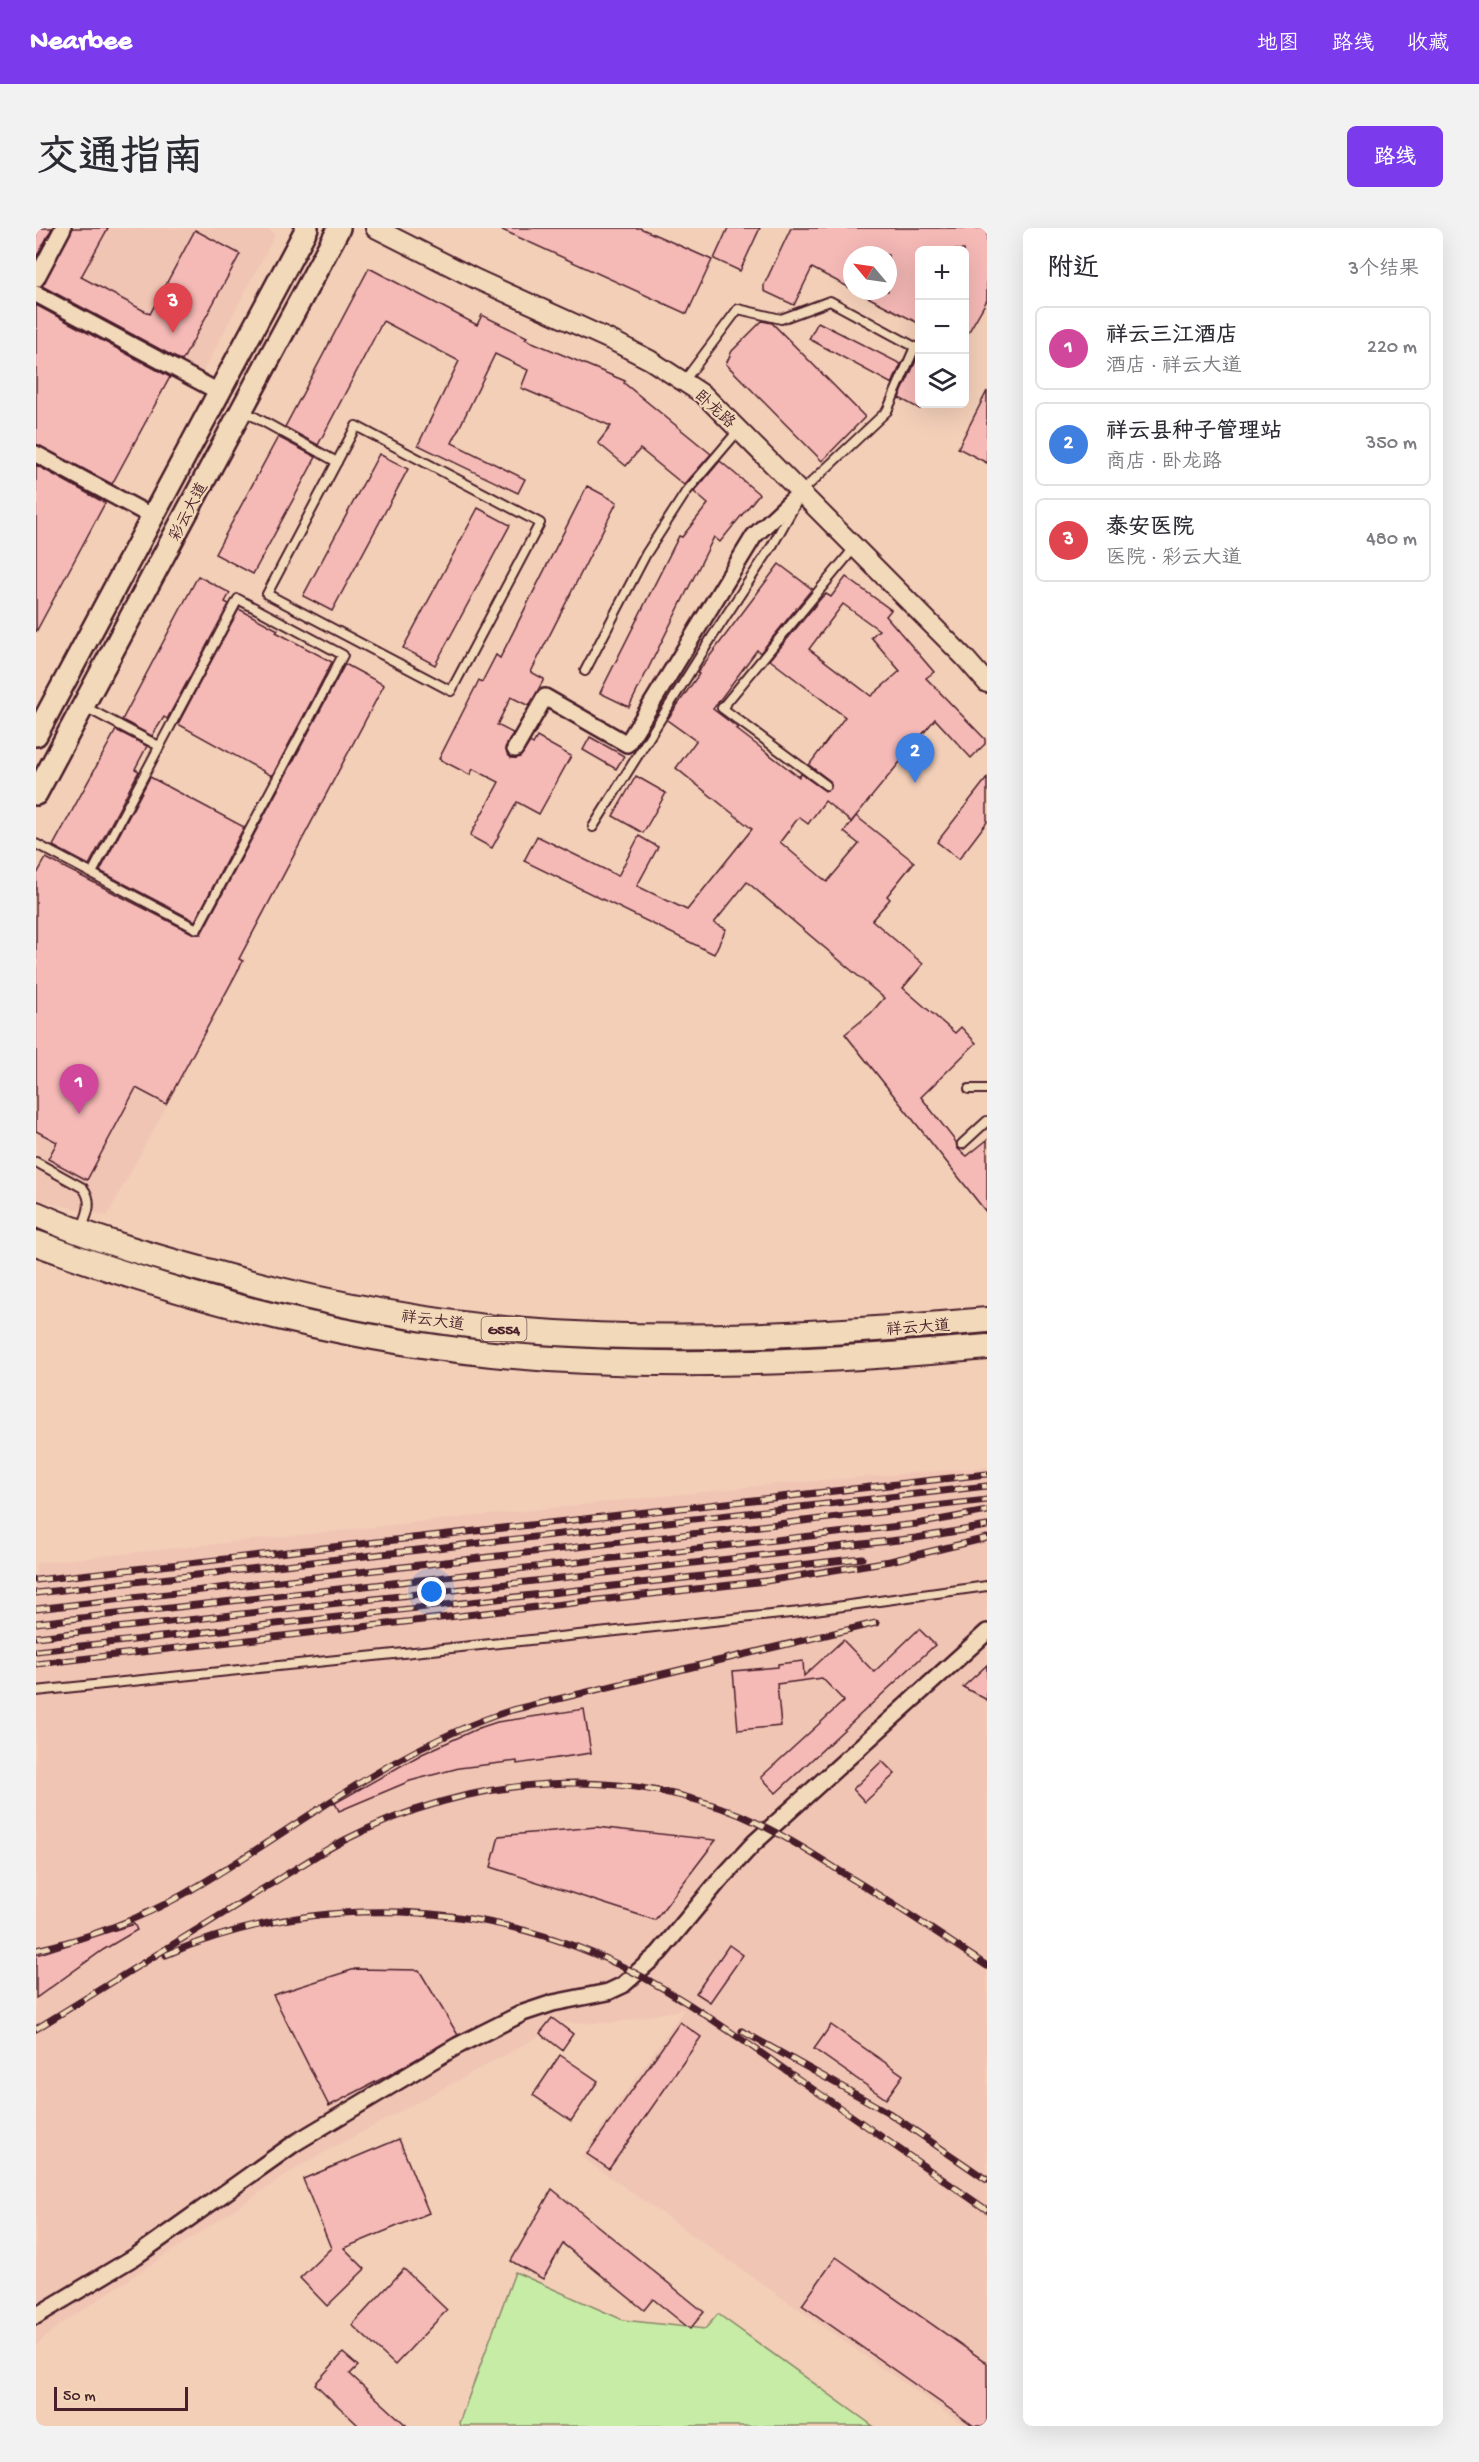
<!DOCTYPE html>
<html lang="zh">
<head>
<meta charset="utf-8">
<style>
  :root { --surface:#fff; --page:#f2f2f3; --text:#2b2b33; --muted:#7c7c81; --line:#e1e1e2; --accent:#7c3aed }
  body { margin:0; font-family:"Gochi Hand","LXGW WenKai TC",sans-serif; background:var(--page); color:var(--text) }
  .controls { position:absolute; right:18px; top:18px; display:grid; overflow:hidden; border-radius:9px; box-shadow:0 6px 24px #0002 }
  .controls button { width:54px; height:54px; display:grid; place-items:center; padding:0; border:0; border-bottom:2px solid var(--line); background:var(--surface); color:var(--text); font:30px sans-serif }
  .compass { position:absolute; left:807px; top:18px; width:54px; height:54px; border-radius:50%; background:var(--surface); box-shadow:0 6px 24px #0002; rotate:299deg }
  .scale { position:absolute; left:18px; bottom:15px; width:134px; box-sizing:border-box; padding-left:6px; border:3px solid #4a1f2b; border-top:0; font-size:16px; line-height:21px; white-space:nowrap; color:#4a1f2b; -webkit-text-stroke:4px #f2d9b9; paint-order:stroke }
  .you { position:absolute; left:396px; top:1364px; width:21px; height:21px; margin:-15px; border:4px solid #fff; border-radius:50%; background:#1a73e8; box-shadow:0 0 0 9px #1a73e833 }
  .badge { display:grid; place-items:center; width:39px; height:39px; border-radius:50%; background:var(--accent); color:#fff; font-size:20px; font-weight:700 }
  .pin { position:absolute; translate:-50% -50px; filter:drop-shadow(0 2px 3px #0008) }
  .pin::after { content:''; position:absolute; top:32px; width:21px; height:18px; background:inherit; clip-path:polygon(0 0,100% 0,50% 100%) }
  .list { margin:0; padding:0; list-style:none }
  h2 { display:flex; justify-content:space-between; align-items:center; height:78px; margin:0; padding:0 24px; font-size:26px }
  h2 small { font-size:20px; font-weight:400; color:var(--muted) }
  .list li { display:grid; grid-template-columns:39px 1fr auto; gap:18px; align-items:center; box-sizing:border-box; height:84px; margin:0 12px 12px; padding:0 12px; border:2px solid var(--line); border-radius:9px }
  .list b { display:block; font-size:22px; white-space:nowrap }
  .list p { margin:0; font-size:20px; white-space:nowrap; color:var(--muted) }
  .list em { font-size:20px; font-style:normal; color:var(--muted) }
  .icon { flex:none; width:33px; height:33px; fill:none; stroke:currentColor; stroke-width:2; stroke-linecap:round; stroke-linejoin:round }
  .map { position:relative; flex:none; width:951px; height:2198px; overflow:hidden; border-radius:9px }
  header { display:flex; align-items:center; gap:36px; box-sizing:border-box; height:84px; padding:0 30px; background:var(--accent); color:#fff }
  header strong { font-size:28px }
  nav { display:flex; gap:33px; margin-inline-start:auto; font-size:21px }
  .intro { display:flex; align-items:center; justify-content:space-between; box-sizing:border-box; height:144px; padding:0 36px }
  h1 { margin:0; font-size:42px }
  .button { padding:15px 27px; border-radius:9px; background:var(--accent); color:#fff; font-size:21px; font-weight:700 }
  main { display:flex; gap:36px; padding:0 36px }
  aside { flex:1; background:var(--surface); border-radius:9px; box-shadow:0 6px 24px #0002 }
  .map>svg:first-child { display:block }
  .built { fill:#f1c5b4 }
  .green { fill:#c7eca6; stroke:#888668; stroke-width:1.5 }
  .building { fill:#f5b9b6; stroke:#4a1f2b; stroke-width:1.5; fill-rule:evenodd }
  .lines { fill:none; stroke-linecap:round; stroke-linejoin:round }
  .service-casing { stroke:#4a1f2b; stroke-width:12 }
  .minor-casing { stroke:#4a1f2b; stroke-width:20 }
  .tertiary-casing { stroke:#4a1f2b; stroke-width:22 }
  .secondary-casing { stroke:#4a1f2b; stroke-width:26 }
  .trunk-casing { stroke:#4a1f2b; stroke-width:28 }
  .service { stroke:#f2d9b9; stroke-width:8 }
  .minor { stroke:#f2d9b9; stroke-width:15 }
  .tertiary { stroke:#f2d9b9; stroke-width:18 }
  .secondary { stroke:#f2d9b9; stroke-width:21 }
  .trunk { stroke:#f2d9b9; stroke-width:24 }
  .rail-casing { stroke:#4a1f2b; stroke-width:7 }
  .rail { stroke:#f2d9b9; stroke-width:4.5; stroke-dasharray:14; stroke-linecap:butt }
  .labels { text-anchor:middle; stroke-width:4.5; stroke-linejoin:round; paint-order:stroke }
  .shield { fill:#f2d9b9; stroke:#7c5756; stroke-width:1.5 }
  .shield-label { font-size:15px; font-weight:bold; fill:#4a1f2b }
  .street-label { font-size:16px; fill:#4a1f2b; stroke:#f2d9b9 }
</style>
</head>
<body>
<header>
<strong>Nearbee</strong>
<nav><a>地图</a><a>路线</a><a>收藏</a></nav>
</header>
<div class="intro"><h1>交通指南</h1><a class="button">路线</a></div>
<main>
<div class="map">
<svg width="951" height="2198" viewBox="0 0 951 2198">
  <rect width="100%" height="100%" fill="#f3cfb8"/>
  <filter id="ink" filterUnits="userSpaceOnUse"><feTurbulence type="fractalNoise" baseFrequency=".0167" numOctaves="2"/><feDisplacementMap in="SourceGraphic" scale="12" xChannelSelector="R" yChannelSelector="G"/><feConvolveMatrix kernelMatrix="1 2 1 2 8 2 1 2 1" color-interpolation-filters="sRGB"/></filter>
  <g filter="url(#ink)">
    <g class="built">
      <path d="M38,0H232L239,7L165,148L6,63Z"/>
      <path d="M52,646L210,731L71,988L0,972V744Z"/>
      <path d="M951,1239V2198H929L545,1929L648,1781L578,1795H528L269,1935L24,2097L0,2117V1335L740,1256Z"/>
    </g>
    <path class="green" d="M479,2044L587,2092L669,2101L682,2086L837,2198H424L423,2195Z"/>
    <g class="building">
      <path d="M0,0H16L0,30Z"/>
      <path d="M37,0H72L45,49L114,86L159,2L204,26L146,133L6,58Z"/>
      <path d="M462,0H604L676,32L651,86Z"/>
      <path d="M692,0H724L704,43L678,31Z"/>
      <path d="M755,0H951V72L928,112V22H884V96L820,63H852V27H816V61L776,40L758,77L728,63V57Z"/>
      <path d="M333,40L441,97L446,87L491,109L489,111L589,153L588,155L675,226L648,257L604,221L590,238L562,215L575,198L485,160L492,142L459,126L416,215L489,251L482,265L382,217L423,133L347,93L282,217L249,199Z"/>
      <path d="M0,77L134,149L76,256L0,216Z"/>
      <path d="M726,93L736,95L829,189L786,233L690,136L696,123Z"/>
      <path d="M782,94L865,136L856,156L773,111Z"/>
      <path d="M884,124V181L863,170Z"/>
      <path d="M951,163V235L922,220Z"/>
      <path d="M242,209L280,229L217,346L179,326Z"/>
      <path d="M343,226L372,241L296,383L267,368Z"/>
      <path d="M684,233L723,266L684,314L678,309L593,479L564,465L643,308L646,309L672,276L658,264Z"/>
      <path d="M0,237L69,275L0,404Z"/>
      <path d="M551,258L581,274L495,444L508,451L502,462L493,478L475,469L461,497L477,505L469,520L475,530L484,529L494,514L497,516L501,509L535,528L503,586L481,574L456,620L434,608L463,554L437,541L434,547L403,531L443,452L446,454L460,427L464,430Z"/>
      <path d="M442,280L474,297L399,437L367,420Z"/>
      <path d="M743,336L776,361L724,425L721,422L677,481L702,500L700,501L763,549L765,546L789,563L795,560L794,553L773,537L809,489L734,432L786,369L790,366L795,369L810,349L855,382L850,388L898,444L890,450L949,511V516L935,530L899,491L815,594L789,573L772,596L763,589L744,614L791,654L823,616L808,604L820,588L878,634L851,668L854,671L836,692L887,736L867,760L919,805L925,799L940,815L885,869L920,914L921,920L931,928L951,912V985L809,806L835,785L848,770L711,654L678,695L690,701L678,726L488,633L501,608L582,648L603,608L622,619L601,658L651,682L716,601L640,540L660,513L631,492L663,446L661,445ZM807,376L843,402L835,409L864,443L835,468L773,421Z"/>
      <path d="M162,348L194,365L189,374L193,376L131,491L128,489L116,508L86,492Z"/>
      <path d="M203,381L242,402L240,404L296,434L236,548L142,496Z"/>
      <path d="M309,436L348,457L203,731L207,733L130,876L100,860L51,952L12,931L21,914L0,903V648L10,630L158,706H165Z"/>
      <path d="M80,502L111,518L99,541L103,543L53,637L17,618Z"/>
      <path d="M554,509L588,528L580,541L547,522Z"/>
      <path d="M600,548L630,565L607,605L577,588Z"/>
      <path d="M114,549L208,599L159,693L64,643Z"/>
      <path d="M951,550V594L923,631L901,614Z"/>
      <path d="M883,1401L899,1417L740,1565L725,1549L808,1473L786,1450L741,1456L745,1498L702,1502L697,1443L742,1439V1436L767,1433L768,1448L807,1412L838,1444Z"/>
      <path d="M951,1437V1472L927,1459Z"/>
      <path d="M548,1481L555,1525L481,1536V1533L423,1540L374,1553L303,1583L299,1575L386,1526L443,1500L461,1494Z"/>
      <path d="M846,1533L859,1546L829,1574L817,1561Z"/>
      <path d="M560,1599L680,1612L619,1692L455,1639L463,1608Z"/>
      <path d="M98,1696L101,1702L67,1722L0,1770V1727Z"/>
      <path d="M693,1717L707,1727L674,1774L660,1765Z"/>
      <path d="M319,1741L383,1742L422,1807L353,1847L293,1878L237,1767Z"/>
      <path d="M516,1790L537,1806L526,1822L504,1805Z"/>
      <path d="M644,1794L665,1809L573,1941L551,1926Z"/>
      <path d="M795,1797L867,1847L850,1871L778,1821Z"/>
      <path d="M524,1827L562,1853L535,1893L497,1867Z"/>
      <path d="M363,1911L393,1985L308,2020L329,2041L291,2078L264,2050L295,2020L267,1951Z"/>
      <path d="M516,1961L668,2084L654,2101L617,2071L608,2082L527,2016L507,2051L475,2033Z"/>
      <path d="M800,2029L951,2135V2198H938L766,2077Z"/>
      <path d="M368,2041L411,2082L359,2137L316,2097Z"/>
      <path d="M307,2125L322,2138L314,2146L371,2198H323L279,2156Z"/>
    </g>
    <g class="lines">
      <g class="service-casing">
        <g id="service">
          <path d="M648,153L702,81L745,91L794,73L879,119L851,183L765,264"/>
          <path d="M208,183L301,234"/>
          <path d="M320,198L504,295L415,463L231,366Z"/>
          <path d="M549,443L610,326L650,264L702,203"/>
          <path d="M49,479L123,518"/>
          <path d="M790,557L686,480L819,319"/>
          <path d="M557,599L676,409L736,318L760,275"/>
          <path d="M0,616L161,701L307,427L202,371L56,645"/>
          <path d="M933,861H951"/>
          <path d="M926,916L951,893"/>
          <path d="M0,934L47,960C58,974 51,987 45,1002"/>
          <path d="M0,1463L764,1384L951,1358"/>
        </g>
      </g>
      <g class="minor-casing">
        <g id="minor">
          <path d="M0,51L27,0"/>
          <path d="M0,66L183,164"/>
          <path d="M0,226L117,289"/>
          <path d="M479,521L509,469L591,516L718,308L765,264"/>
          <path d="M0,2088L100,2028L259,1915L421,1818L487,1785L517,1775L572,1764L587,1757L623,1725L682,1654L718,1615L951,1404"/>
        </g>
      </g>
      <g class="tertiary-casing">
        <path id="tertiary" d="M339,0L440,51L581,115L614,132L668,167L929,430L951,455"/>
      </g>
      <g class="secondary-casing">
        <g id="secondary">
          <path d="M0,507L271,0"/>
          <path d="M0,566L303,0"/>
        </g>
      </g>
      <g class="trunk-casing">
        <g id="trunk">
          <path d="M0,986C56,1011 116,1028 175,1044C278,1073 384,1094 490,1103C643,1115 798,1106 951,1092"/>
          <path d="M0,1015C147,1069 300,1110 456,1126C620,1143 788,1134 951,1119"/>
        </g>
      </g>
      <use href="#service" class="service"/>
      <use href="#minor" class="minor"/>
      <use href="#tertiary" class="tertiary"/>
      <use href="#secondary" class="secondary"/>
      <use href="#trunk" class="trunk"/>
      <g class="rail-casing">
        <g id="rail">
          <path d="M0,1352L951,1246"/>
          <path d="M0,1365L951,1258"/>
          <path d="M0,1381L951,1272"/>
          <path d="M0,1395L881,1296L951,1283"/>
          <path d="M0,1409L880,1310L951,1298"/>
          <path d="M0,1423L826,1330"/>
          <path d="M0,1436L730,1353L854,1333L951,1310"/>
          <path d="M0,1722C52,1710 102,1692 148,1666C257,1604 355,1520 476,1482L840,1395"/>
          <path d="M130,1727C268,1668 428,1670 566,1729C632,1758 689,1800 748,1841C816,1888 883,1935 951,1982"/>
          <path d="M0,1801L285,1625C411,1552 566,1531 704,1587C741,1603 776,1625 810,1647C858,1676 905,1707 951,1738"/>
          <path d="M706,1803L853,1885L951,1952"/>
        </g>
      </g>
      <use href="#rail" class="rail"/>
    </g>
  </g>
  <g class="labels">
    <rect class="shield" x="445.5" y="1089" width="45" height="24" rx="4.5"/>
    <g class="shield-label">
      <text x="468" y="1106">G554</text>
    </g>
    <g class="street-label">
      <text transform="translate(680 180) rotate(42)" y="6">卧龙路</text>
      <text transform="translate(151 283) rotate(-62)" y="6">彩云大道</text>
      <text transform="translate(397 1091) rotate(8)" y="6">祥云大道</text>
      <text transform="translate(882 1098) rotate(-4)" y="6">祥云大道</text>
    </g>
  </g>
</svg>
<div class="controls">
<button>+</button>
<button>−</button>
<button><svg class="icon" aria-label="layers" viewBox="0 0 24 24"><path d="M12 4l9 5-9 5-9-5zM3 14l9 5 9-5"/></svg></button>
</div>
<svg class="compass" viewBox="-18 -18 36 36"><path d="M0-13l5 13h-10z" fill="#e53935"/><path d="M0 13l5-13h-10z" fill="#7c7c81"/></svg>
<div class="scale">50 m</div>
<div class="you"></div>
<div class="pin badge" style="left:43px;top:886px;background:#d1479c">1</div>
<div class="pin badge" style="left:879px;top:555px;background:#3f7fe0">2</div>
<div class="pin badge" style="left:137px;top:105px;background:#e0444e">3</div>
</div>
<aside>
<h2>附近<small>3个结果</small></h2>
<ul class="list">
<li><span class="badge" style="background:#d1479c">1</span><div><b>祥云三江酒店</b><p>酒店 · 祥云大道</p></div><em>220 m</em></li>
<li><span class="badge" style="background:#3f7fe0">2</span><div><b>祥云县种子管理站</b><p>商店 · 卧龙路</p></div><em>350 m</em></li>
<li><span class="badge" style="background:#e0444e">3</span><div><b>泰安医院</b><p>医院 · 彩云大道</p></div><em>480 m</em></li>
</ul>
</aside>
</main>
</body>
</html>
